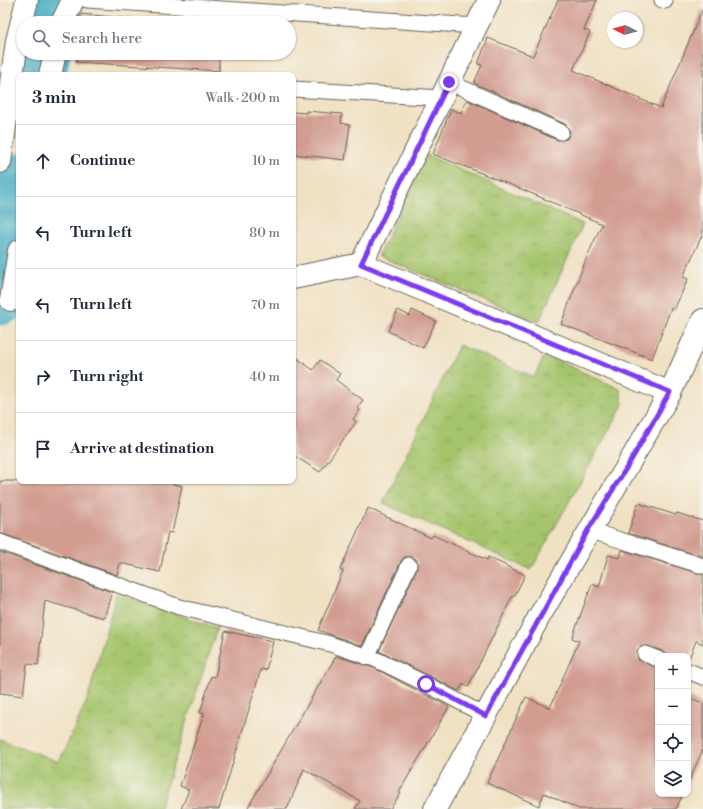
<!DOCTYPE html>
<html lang="en">
<head>
<meta charset="utf-8">
<style>
  :root { --surface:#fff; --page:#f6f6f7; --text:#1f2937; --muted:#747a83; --line:#e0e1e3 }
  body { margin:0; font-family:"Libre Bodoni",serif; background:var(--page); color:var(--text) }
  .controls { position:absolute; right:12px; bottom:12px; display:grid; overflow:hidden; border-radius:8px; box-shadow:0 1px 3px #0004 }
  .controls button { width:36px; height:36px; display:grid; place-items:center; padding:0; border:0; border-bottom:1px solid var(--line); background:var(--surface); color:var(--text); font:20px sans-serif }
  .compass { position:absolute; left:607px; top:12px; width:36px; height:36px; border-radius:50%; background:var(--surface); box-shadow:0 1px 3px #0004; rotate:276deg }
  .stop { position:absolute; width:12px; height:12px; margin:-9px; border:3px solid #7c3aed; border-radius:50%; background:#fff }
  .stop.end { background:#7c3aed; border-color:#fff; box-shadow:0 1px 4px #0008 }
  .list { margin:0; padding:0; list-style:none }
  h2 { display:flex; justify-content:space-between; align-items:center; height:52px; margin:0; padding:0 16px; font-size:17px }
  h2 small { font-size:13px; font-weight:400; color:var(--muted) }
  .list li { display:grid; grid-template-columns:26px 1fr auto; gap:12px; align-items:center; box-sizing:border-box; height:72px; padding:0 16px; border-top:1px solid var(--line) }
  .list b { display:block; font-size:15px; white-space:nowrap }
  .list em { font-size:13px; font-style:normal; color:var(--muted) }
  .icon { flex:none; width:22px; height:22px; fill:none; stroke:currentColor; stroke-width:2; stroke-linecap:round; stroke-linejoin:round }
  .map { position:relative; flex:none; width:703px; height:809px; overflow:hidden }
  .search { position:absolute; background:var(--surface); box-shadow:0 1px 3px #0004; left:16px; top:16px; width:280px; height:44px; display:flex; align-items:center; gap:10px; box-sizing:border-box; padding:0 14px; border-radius:22px; color:var(--muted); font-size:15px }
  .panel { position:absolute; background:var(--surface); box-shadow:0 1px 3px #0004; left:16px; top:72px; width:280px; height:412px; border-radius:8px }
  .map>svg:first-child { display:block }
  .grass { fill:url(#grass-tufts); stroke:#607044 }
  .lines { fill:none; stroke-linecap:round; stroke-linejoin:round }
  .river { stroke:#44acc4; stroke-width:55 }
  .building { fill:#d29c91 }
  .lane-casing { stroke:#666156; stroke-width:17 }
  .street-casing { stroke:#666156; stroke-width:24 }
  .lane { stroke:#fff; stroke-width:15 }
  .street { stroke:#fff; stroke-width:22 }
  .route { stroke:#7c3aed; stroke-width:5 }
</style>
</head>
<body>
<div class="map">
<svg width="703" height="809" viewBox="0 0 703 809">
  <defs>
    <pattern id="grass-tufts" width="24" height="20" patternUnits="userSpaceOnUse"><rect width="24" height="20" fill="#a5c46c"/><path d="M3 7l-1-3M5 7V3M7 7l1-3M15 17l-1-3M17 17v-4M19 17l1-3" fill="none" stroke="#8da85d"/></pattern>
  </defs>
  <rect width="100%" height="100%" fill="#f7f3e8"/>
  <filter id="ink" filterUnits="userSpaceOnUse"><feTurbulence type="fractalNoise" baseFrequency=".025" numOctaves="2"/><feDisplacementMap in="SourceGraphic" scale="8" xChannelSelector="R" yChannelSelector="G"/><feConvolveMatrix kernelMatrix="1 2 1 2 8 2 1 2 1" color-interpolation-filters="sRGB"/></filter>
  <filter id="wash" filterUnits="userSpaceOnUse"><feTurbulence type="fractalNoise" baseFrequency=".012" numOctaves="4" result="noise"/><feDisplacementMap in="SourceGraphic" scale="16" xChannelSelector="R" yChannelSelector="G"/><feGaussianBlur stdDeviation="0.9" result="paint"/><feColorMatrix in="noise" values="0 0 0 0 0 0 0 0 0 0 0 0 0 0 0 0 0 1.4 0 .05"/><feComposite in="paint" operator="in"/></filter>
  <g filter="url(#wash)">
    <rect width="100%" height="100%" fill="#f0e1c3"/>
    <g class="grass">
      <path d="M427,155L583,224L539,322L378,256Z"/>
      <path d="M459,345L534,377L545,355L620,389L623,405L531,570L383,503Z"/>
      <path d="M116,594L217,628L159,809H0V739L59,762L88,698Z"/>
    </g>
    <g class="lines">
      <g class="river">
        <path d="M51,23L57,0"/>
        <path d="M38,75L43,53"/>
        <path d="M0,298L19,181"/>
      </g>
    </g>
    <g id="blocks">
      <g class="building">
        <path d="M558,0H597L584,30L590,32L573,70L661,108L703,8V233L683,277L688,279L674,310L671,308L652,359L561,324L586,259L602,224L526,191L433,154L451,109L461,113L467,100L557,140L567,139L570,131L565,124L474,83L482,65L478,64L488,38L533,56Z"/>
        <path d="M81,14L132,19L220,23H80Z"/>
        <path d="M77,53H219V71L76,62Z"/>
        <path d="M306,111L342,114L341,123L350,125L345,160L293,154V112L306,113Z"/>
        <path d="M398,310L410,316L412,310L436,321L423,348L388,331Z"/>
        <path d="M293,355L313,370L320,360L340,374L336,380L363,400L357,408L360,410L353,419L356,422L320,472L293,455Z"/>
        <path d="M0,481H161L182,486L172,533L168,532L160,572L120,563L117,575L0,533Z"/>
        <path d="M638,503L676,515L677,513L703,521V557L628,533Z"/>
        <path d="M368,508L431,538L433,535L487,560L488,557L525,575L514,597H512L468,687L463,684L459,691L379,651L417,569V560L412,557H404L401,561L362,646L318,630L343,571L340,570Z"/>
        <path d="M622,550L703,575V644L696,641L688,661V656H666L662,651L648,646L640,647L637,651L638,660L658,668V794H683L676,809H579L544,793L539,806L487,783L526,697L550,708L579,641L572,638L592,584L599,587L608,555L620,558Z"/>
        <path d="M0,552L112,592L104,618L45,601L38,665L27,664L23,696L0,693Z"/>
        <path d="M225,631L273,641L266,670L261,669L219,809H181L189,790L180,786L204,714L200,713L211,676L215,677Z"/>
        <path d="M336,656L374,668L449,707L399,792L401,793L390,809H355L360,801L304,769L287,809H247Z"/>
        <path d="M688,697L703,703V749L688,783Z"/>
      </g>
    </g>
  </g>
  <g filter="url(#ink)">
    <use href="#blocks" fill-opacity="0" stroke="#666156" stroke-width="1"/>
    <g class="lines">
      <g class="lane-casing">
        <g id="lane">
          <path d="M87,0L476,26"/>
          <path d="M662,0L665,1"/>
          <path d="M449,82L561,132"/>
          <path d="M293,89L441,98"/>
          <path d="M588,530L703,566"/>
          <path d="M0,542L179,607L330,644L377,660L426,684L486,716"/>
          <path d="M645,654L658,659"/>
          <path d="M367,657L409,565"/>
          <path d="M688,671L703,677"/>
        </g>
      </g>
      <g class="street-casing">
        <g id="street">
          <path d="M62,23L73,0"/>
          <path d="M50,75L55,53"/>
          <path d="M0,162L17,41L27,0"/>
          <path d="M361,264L489,0"/>
          <path d="M293,278L361,264L670,393"/>
          <path d="M11,300L19,251"/>
          <path d="M435,809L539,617L670,393L703,320"/>
        </g>
      </g>
      <use href="#lane" class="lane"/>
      <use href="#street" class="street"/>
    </g>
  </g>
  <g class="lines" filter="url(#ink)">
    <path class="route" d="M426,684L486,716L588,530L630,462L670,392L361,264L449,82"/>
  </g>
</svg>
<div class="controls">
<button>+</button>
<button>−</button>
<button><svg class="icon" aria-label="locate" viewBox="0 0 24 24"><circle cx="12" cy="12" r="6"/><path d="M12 2v4M12 18v4M2 12h4M18 12h4"/></svg></button>
<button><svg class="icon" aria-label="layers" viewBox="0 0 24 24"><path d="M12 4l9 5-9 5-9-5zM3 14l9 5 9-5"/></svg></button>
</div>
<svg class="compass" viewBox="-18 -18 36 36"><path d="M0-13l5 13h-10z" fill="#e53935"/><path d="M0 13l5-13h-10z" fill="#747a83"/></svg>
<div class="stop" style="left:426px;top:684px"></div>
<div class="stop end" style="left:449px;top:82px"></div>
<div class="search"><svg class="icon" aria-label="search" viewBox="0 0 24 24"><circle cx="10" cy="10" r="6"/><path d="M15 15l6 6"/></svg>Search here</div>
<section class="panel">
<h2>3 min<small>Walk · 200 m</small></h2>
<ul class="list">
<li><svg class="icon" aria-label="ahead" viewBox="0 0 24 24"><path d="M12 20V5M6 11l6-6 6 6"/></svg><div><b>Continue</b></div><em>10 m</em></li>
<li><svg class="icon" aria-label="left" viewBox="0 0 24 24"><path d="M17 20v-9H6M10 6l-5 5 5 5"/></svg><div><b>Turn left</b></div><em>80 m</em></li>
<li><svg class="icon" aria-label="left" viewBox="0 0 24 24"><path d="M17 20v-9H6M10 6l-5 5 5 5"/></svg><div><b>Turn left</b></div><em>70 m</em></li>
<li><svg class="icon" aria-label="right" viewBox="0 0 24 24"><path d="M7 20v-9h11M14 6l5 5-5 5"/></svg><div><b>Turn right</b></div><em>40 m</em></li>
<li><svg class="icon" aria-label="arrive" viewBox="0 0 24 24"><path d="M6 21V4h12l-3 4 3 4H6"/></svg><div><b>Arrive at destination</b></div></li>
</ul>
</section>
</div>
</body>
</html>
